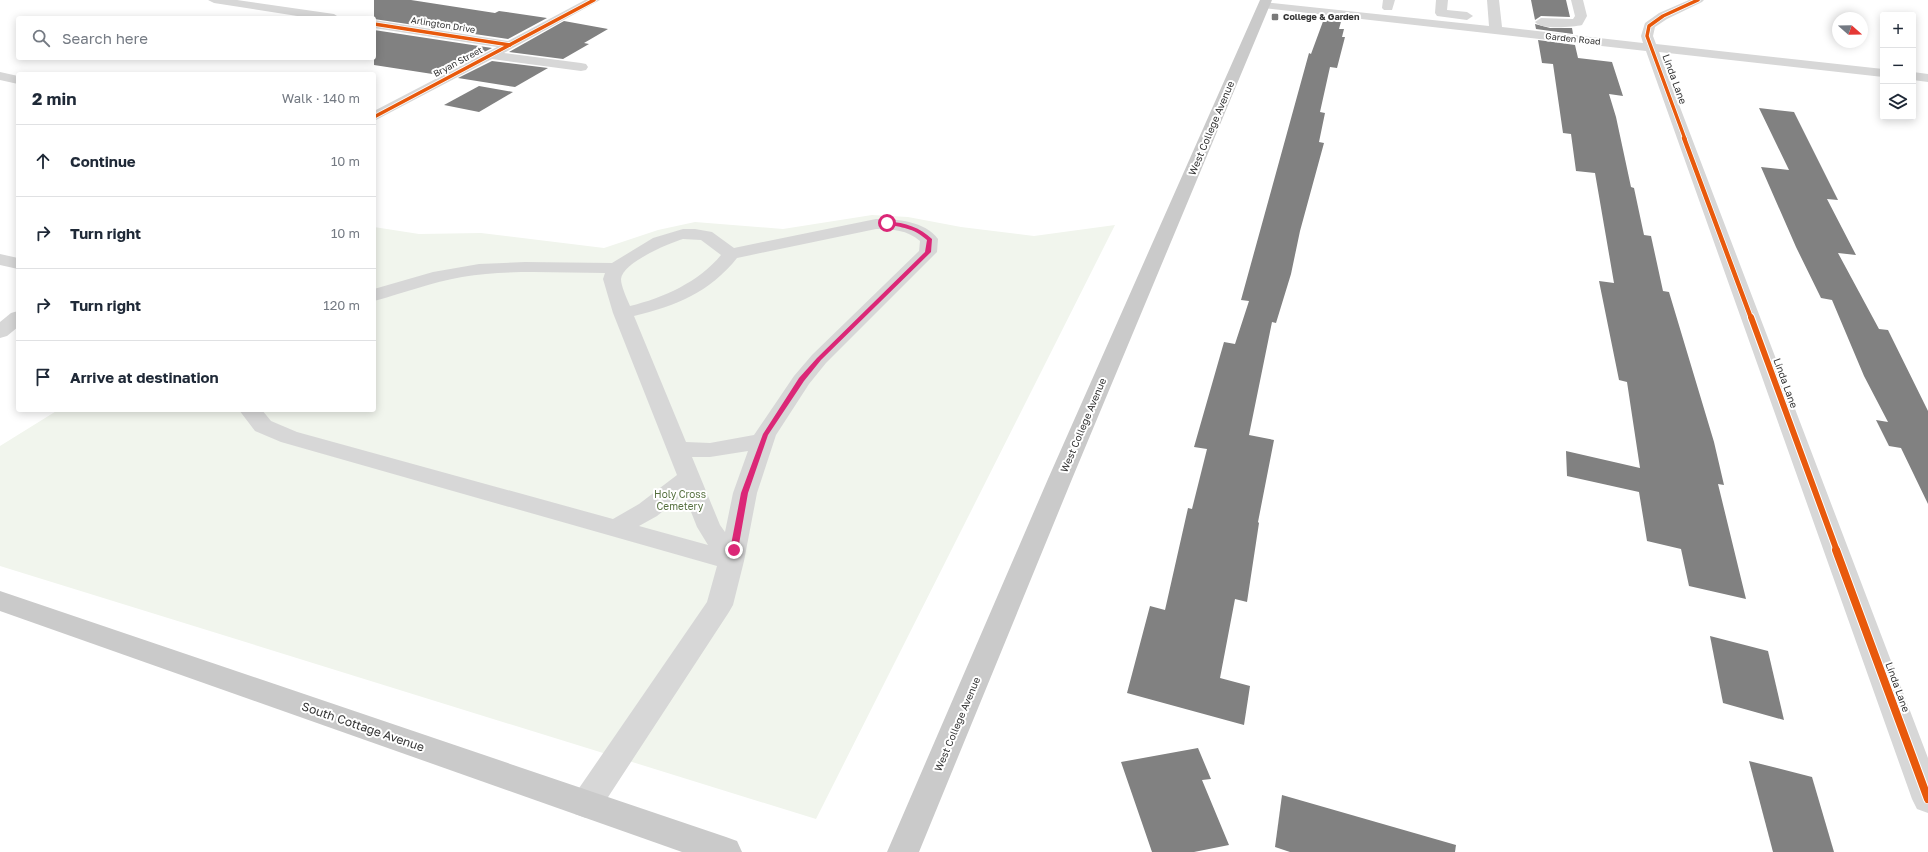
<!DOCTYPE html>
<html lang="en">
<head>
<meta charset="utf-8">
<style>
  :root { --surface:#fff; --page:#f6f6f7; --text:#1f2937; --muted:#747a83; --line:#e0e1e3 }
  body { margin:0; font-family:"Golos Text",sans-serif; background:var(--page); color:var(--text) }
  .controls { position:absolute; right:12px; top:12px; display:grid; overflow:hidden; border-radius:4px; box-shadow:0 2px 10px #0003 }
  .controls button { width:36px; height:36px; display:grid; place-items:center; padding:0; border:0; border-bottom:1px solid var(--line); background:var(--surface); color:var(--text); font:20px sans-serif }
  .compass { position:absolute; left:1832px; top:12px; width:36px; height:36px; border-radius:50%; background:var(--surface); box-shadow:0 2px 10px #0003; rotate:110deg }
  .stop { position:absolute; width:12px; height:12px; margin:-9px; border:3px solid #db2777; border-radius:50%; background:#fff }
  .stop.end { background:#db2777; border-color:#fff; box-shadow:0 1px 4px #0008 }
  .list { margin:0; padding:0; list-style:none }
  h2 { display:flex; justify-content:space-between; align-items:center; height:52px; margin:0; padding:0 16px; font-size:17px }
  h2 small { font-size:13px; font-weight:400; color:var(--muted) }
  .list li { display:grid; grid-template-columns:26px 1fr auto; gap:12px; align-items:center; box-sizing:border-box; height:72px; padding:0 16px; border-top:1px solid var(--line) }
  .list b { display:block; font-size:15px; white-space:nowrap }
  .list em { font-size:13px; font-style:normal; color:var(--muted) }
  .icon { flex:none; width:22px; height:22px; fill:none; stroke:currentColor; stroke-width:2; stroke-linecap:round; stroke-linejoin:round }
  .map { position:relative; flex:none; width:1928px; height:852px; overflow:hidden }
  .search { position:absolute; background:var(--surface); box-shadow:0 2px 10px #0003; left:16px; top:16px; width:360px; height:44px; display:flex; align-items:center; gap:10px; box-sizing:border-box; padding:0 14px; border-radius:4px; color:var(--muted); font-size:15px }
  .panel { position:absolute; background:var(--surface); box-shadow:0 2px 10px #0003; left:16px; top:72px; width:360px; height:340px; border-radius:4px }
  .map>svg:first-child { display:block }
  .green { fill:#f1f5ed }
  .building { fill:#818181 }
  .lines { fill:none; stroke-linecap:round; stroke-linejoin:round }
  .minor { fill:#d7d7d7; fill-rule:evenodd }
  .major { fill:#cacaca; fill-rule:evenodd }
  .cycleway-far3-casing { stroke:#fff; stroke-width:5 }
  .cycleway-far2-casing { stroke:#fff; stroke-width:6 }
  .cycleway-far1-casing { stroke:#fff; stroke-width:8 }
  .cycleway-casing { stroke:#fff; stroke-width:10 }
  .cycleway-far3 { stroke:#e8590c; stroke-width:3.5 }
  .cycleway-far2 { stroke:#e8590c; stroke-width:4.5 }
  .cycleway-far1 { stroke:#e8590c; stroke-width:6 }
  .cycleway { stroke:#e8590c; stroke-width:8 }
  .route { fill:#db2777 }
  .poi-dot { fill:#7a7a7a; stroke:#fff; stroke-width:1.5 }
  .labels { text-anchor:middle; stroke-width:4; stroke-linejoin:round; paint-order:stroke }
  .far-poi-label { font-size:9px; font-weight:bold; fill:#333; stroke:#fff; text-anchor:start }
  .far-street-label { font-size:9px; fill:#333; stroke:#fff }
  .street-label { font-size:10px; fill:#333; stroke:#fff }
  .park-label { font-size:10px; fill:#56703f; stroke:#fff }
  .near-street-label { font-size:12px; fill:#333; stroke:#fff }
</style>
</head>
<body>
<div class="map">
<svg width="1928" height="852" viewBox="0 0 1928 852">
  <rect width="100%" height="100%" fill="#fff"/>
  <path class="green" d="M872,215L908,217L961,227L1034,236L1115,225L816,819L0,566V446L58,410H374V227L419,234L481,233L604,248L658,230L695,222L783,229Z"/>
  <g class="building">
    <path d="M374,0H411L495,13L499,11L547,18L508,39L374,19Z"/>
    <path d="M1531,0H1566L1570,17L1541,16L1535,20Z"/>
    <path d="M1325,16L1342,18L1339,29H1344L1342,37H1345L1337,68L1330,67L1320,112L1325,113L1319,142L1324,143L1300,231L1291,274L1276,323L1272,322L1249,435L1274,440L1258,522L1259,523L1247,602L1235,599L1220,678L1250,686L1244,725L1127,693L1150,606L1165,610L1188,508L1192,509L1207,449L1194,447L1224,342L1235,344L1249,301L1241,300L1309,53L1311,54Z"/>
    <path d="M564,21L608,29L584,43L589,44L563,59L509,52Z"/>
    <path d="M1535,24L1550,28H1572L1573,34L1536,29Z"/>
    <path d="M374,30L492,48L439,75L374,65Z"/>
    <path d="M1538,40L1575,45L1578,58L1612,62L1623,96L1609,94L1616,117L1631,187L1634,188L1644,235L1651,236L1663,291L1669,292L1714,442L1724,485L1718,484L1746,599L1689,586L1681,549L1647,541L1639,492L1567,476L1566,451L1640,468L1627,382L1619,380L1599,281L1614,283L1595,173L1576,171L1571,134L1563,133L1553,64L1542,63Z"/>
    <path d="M492,61L548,68L515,87L458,78Z"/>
    <path d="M479,86L513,92L479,112L444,105Z"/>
    <path d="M1759,108L1794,112L1838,200L1827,199L1856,255L1838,253L1879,329L1888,330L1928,411V504L1901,448L1889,446L1876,420L1888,422L1864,376L1832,300L1821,298L1796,247L1761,167L1789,170Z"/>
    <path d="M1710,636L1768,651L1784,720L1723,703Z"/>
    <path d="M1198,748L1211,779L1202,780L1229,845L1194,852H1152L1121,762Z"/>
    <path d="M1749,761L1812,777L1834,852H1773Z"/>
    <path d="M1282,795L1456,845L1455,852H1290L1275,847Z"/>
  </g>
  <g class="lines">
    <g class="minor">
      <path d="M208,0H237L334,14L340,18H310L214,3Z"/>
      <path d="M585,0H600L504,53L581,63L586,64L588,67L586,70L581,71L492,59L374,121V111L497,47L374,28V20L508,41Z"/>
      <path d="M1383,0H1395L1392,10H1384L1382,8Z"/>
      <path d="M1436,0H1448L1447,10L1467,12L1473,16L1467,20L1437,16L1435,13Z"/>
      <path d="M1487,0H1499L1502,27L1643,43L1641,36L1645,23L1659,13L1689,0H1704L1702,2L1667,19L1655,27L1653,36L1656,44L1883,69V77L1659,52L1928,758V813L1917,809L1912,799L1646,51L1264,8L1258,5L1264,2L1489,26Z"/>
      <path d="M1571,0H1583L1587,16L1582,25C1573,27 1541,30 1535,22L1541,18L1573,19L1575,16Z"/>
      <path d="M0,72L18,76V84L0,80Z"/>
      <path d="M1913,72L1928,74V82L1913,80Z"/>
      <path d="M876,219C897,219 925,221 938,239L937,252L826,363L809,384L776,435L757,493L744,561L733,605L729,612L597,814L586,818L575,814L570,804L575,794L707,602L717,566L281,442L255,431L239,410H262L271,421L297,432L613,519L639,504L677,475L613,313L603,279L605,273C558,273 509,269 462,277C432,282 404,293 374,301V289L433,272L479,264L525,262L612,263L653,238L683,229H695L712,232L734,248ZM876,229C893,229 907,230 920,241L919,251L812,355L794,376L754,435L710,443L686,442L634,316C676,306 710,292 737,258ZM683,239L701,240L721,255C699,282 663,298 630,306C627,299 621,286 621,279C622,263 669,243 683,239ZM748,451L733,493L725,532L720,525L692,457H710ZM684,494L697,527L708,545L639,526L657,516Z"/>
      <path d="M0,254L18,258V269L0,265Z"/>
      <path d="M18,311V327L7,336L0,338V322L11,313Z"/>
    </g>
    <g class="major">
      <path d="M1260,0H1272L1072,479L919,852H887L1048,479Z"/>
      <path d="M0,591L726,837L737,841L742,852H682L0,611Z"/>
    </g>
    <g class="cycleway-far3-casing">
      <g id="cycleway-far3">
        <path d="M374,24L510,45"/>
        <path d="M374,117L594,0"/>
        <path d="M1685,139L1647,36L1649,26L1663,16L1698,0"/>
      </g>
    </g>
    <g class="cycleway-far2-casing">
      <path id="cycleway-far2" d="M1684,138L1751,318"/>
    </g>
    <g class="cycleway-far1-casing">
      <path id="cycleway-far1" d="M1751,317L1837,551"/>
    </g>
    <g class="cycleway-casing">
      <path id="cycleway" d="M1836,550L1928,799"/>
    </g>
    <use href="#cycleway-far3" class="cycleway-far3"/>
    <use href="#cycleway-far2" class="cycleway-far2"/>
    <use href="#cycleway-far1" class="cycleway-far1"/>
    <use href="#cycleway" class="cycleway"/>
  </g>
  <path class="route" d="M885,222C902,221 920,227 932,239L931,252L821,360L804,381L768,435L748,493L738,550L736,552H731L730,550L741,493L763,434L799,378L817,358L925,252L927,240C912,227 903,228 885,224Z"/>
  <rect class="poi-dot" x="1271" y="13" width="8" height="8" rx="2"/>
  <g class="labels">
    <g class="far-poi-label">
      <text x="1283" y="20">College &amp; Garden</text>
    </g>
    <g class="far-street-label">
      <text transform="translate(443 25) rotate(9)" y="3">Arlington Drive</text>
      <text transform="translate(1573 39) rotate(6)" y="3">Garden Road</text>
      <text transform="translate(458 62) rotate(-28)" y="3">Bryan Street</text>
    </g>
    <g class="street-label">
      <text transform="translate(1675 79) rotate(70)" y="4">Linda Lane</text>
      <text transform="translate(1211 128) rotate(-67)" y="4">West College Avenue</text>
      <text transform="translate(1786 383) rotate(70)" y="4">Linda Lane</text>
      <text transform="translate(1083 425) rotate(-67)" y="4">West College Avenue</text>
      <text transform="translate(1898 687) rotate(70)" y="4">Linda Lane</text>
      <text transform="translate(957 724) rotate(-67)" y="4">West College Avenue</text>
    </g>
    <g class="park-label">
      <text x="680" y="498">Holy Cross<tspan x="680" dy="12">Cemetery</tspan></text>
    </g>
    <g class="near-street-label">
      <text transform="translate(363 727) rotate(19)" y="4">South Cottage Avenue</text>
    </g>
  </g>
</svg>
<div class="controls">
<button>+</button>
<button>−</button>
<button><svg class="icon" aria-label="layers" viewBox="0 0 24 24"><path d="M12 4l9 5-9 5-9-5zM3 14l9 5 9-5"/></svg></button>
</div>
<svg class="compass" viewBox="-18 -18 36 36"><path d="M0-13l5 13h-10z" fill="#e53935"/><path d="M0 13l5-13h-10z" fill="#747a83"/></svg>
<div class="stop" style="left:887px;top:223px"></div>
<div class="stop end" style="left:734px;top:550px"></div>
<div class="search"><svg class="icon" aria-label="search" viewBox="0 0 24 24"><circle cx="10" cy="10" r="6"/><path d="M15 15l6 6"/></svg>Search here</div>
<section class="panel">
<h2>2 min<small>Walk · 140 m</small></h2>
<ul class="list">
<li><svg class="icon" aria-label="ahead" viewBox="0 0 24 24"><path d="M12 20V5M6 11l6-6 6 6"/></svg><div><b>Continue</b></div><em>10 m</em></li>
<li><svg class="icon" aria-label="right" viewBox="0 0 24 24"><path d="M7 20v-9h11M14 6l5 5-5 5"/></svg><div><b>Turn right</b></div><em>10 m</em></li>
<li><svg class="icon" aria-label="right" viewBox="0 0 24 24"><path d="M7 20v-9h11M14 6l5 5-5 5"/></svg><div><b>Turn right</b></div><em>120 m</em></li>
<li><svg class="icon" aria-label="arrive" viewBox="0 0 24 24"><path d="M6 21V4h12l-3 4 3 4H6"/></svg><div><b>Arrive at destination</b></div></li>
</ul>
</section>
</div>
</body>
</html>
